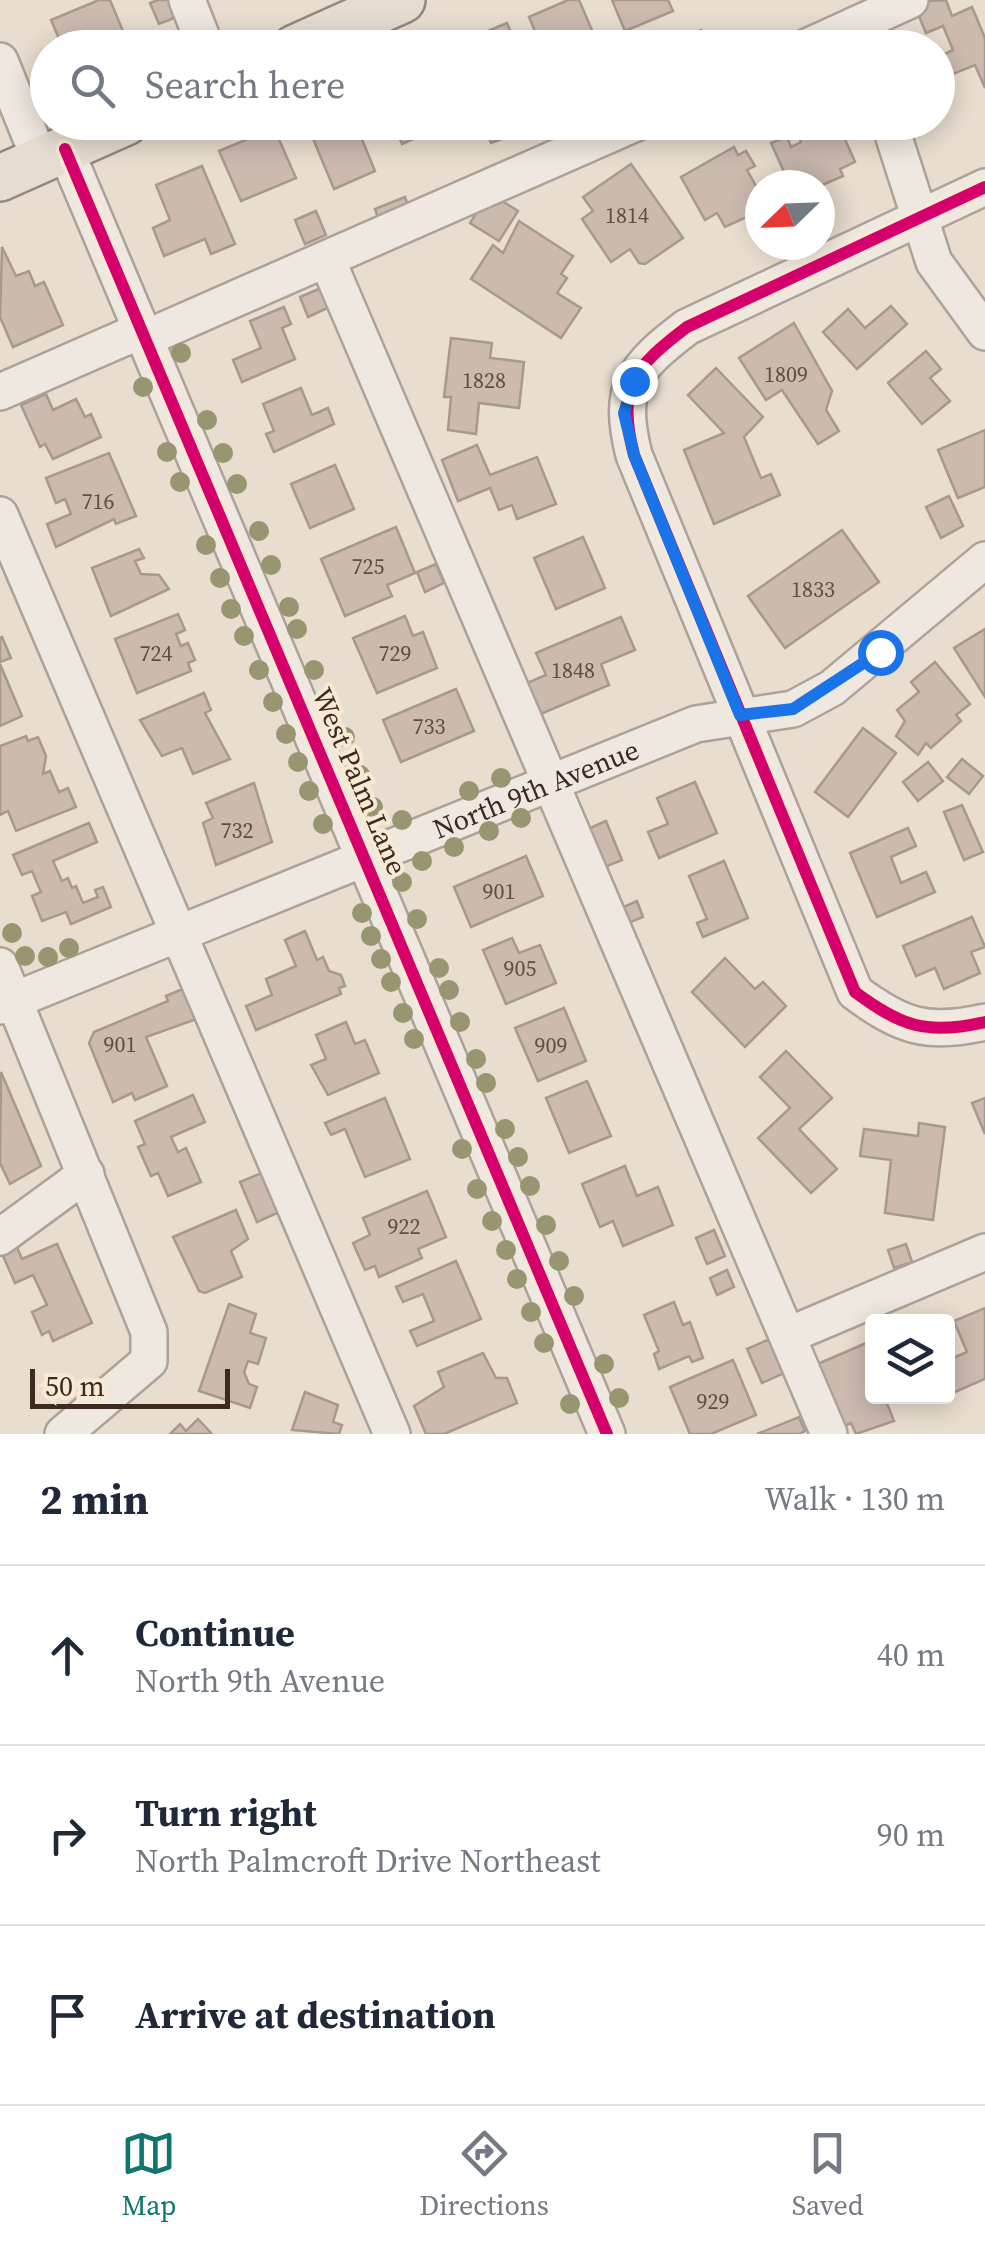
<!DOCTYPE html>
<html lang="en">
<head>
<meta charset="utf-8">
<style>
  :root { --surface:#fff; --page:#f6f6f7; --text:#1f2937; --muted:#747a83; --line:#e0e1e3; --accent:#0f766e }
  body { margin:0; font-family:"Source Serif 4",serif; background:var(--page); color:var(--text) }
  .controls { position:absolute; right:30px; bottom:30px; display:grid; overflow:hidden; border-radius:10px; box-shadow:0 5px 25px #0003 }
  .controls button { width:90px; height:90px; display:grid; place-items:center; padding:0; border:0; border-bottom:2px solid var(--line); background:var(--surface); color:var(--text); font:50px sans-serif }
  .compass { position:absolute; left:745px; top:170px; width:90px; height:90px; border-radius:50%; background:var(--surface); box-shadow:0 5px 25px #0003; rotate:247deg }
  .scale { position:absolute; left:30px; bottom:25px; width:200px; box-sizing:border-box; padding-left:10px; border:5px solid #3d291e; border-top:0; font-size:28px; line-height:35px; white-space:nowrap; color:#3d291e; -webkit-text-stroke:8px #f8e9d4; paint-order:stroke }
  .stop { position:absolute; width:30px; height:30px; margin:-22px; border:8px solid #1a73e8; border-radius:50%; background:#fff }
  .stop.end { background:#1a73e8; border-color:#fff; box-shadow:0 2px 10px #0008 }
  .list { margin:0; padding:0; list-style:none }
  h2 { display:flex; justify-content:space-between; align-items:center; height:130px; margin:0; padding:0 40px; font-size:42px }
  h2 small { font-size:32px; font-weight:400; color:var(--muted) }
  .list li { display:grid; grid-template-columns:65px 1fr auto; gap:30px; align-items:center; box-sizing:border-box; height:180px; padding:0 40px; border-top:2px solid var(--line) }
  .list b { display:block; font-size:38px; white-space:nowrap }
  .list p { margin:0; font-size:32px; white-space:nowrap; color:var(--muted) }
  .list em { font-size:32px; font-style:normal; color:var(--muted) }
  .icon { flex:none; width:55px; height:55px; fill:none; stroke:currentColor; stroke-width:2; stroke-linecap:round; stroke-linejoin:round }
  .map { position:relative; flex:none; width:985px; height:1434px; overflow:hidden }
  .search { position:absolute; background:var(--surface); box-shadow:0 5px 25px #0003; left:30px; right:30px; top:30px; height:110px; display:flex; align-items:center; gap:25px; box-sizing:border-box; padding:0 35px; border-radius:55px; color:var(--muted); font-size:38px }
  .sheet { height:670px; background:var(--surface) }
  nav { display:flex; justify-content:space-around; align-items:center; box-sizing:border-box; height:140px; border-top:2px solid var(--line); background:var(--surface); font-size:28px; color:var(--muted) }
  nav a { display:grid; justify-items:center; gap:5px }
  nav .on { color:var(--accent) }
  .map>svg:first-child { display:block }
  .building { fill:#ccbaaf; stroke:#a8988d; stroke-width:2.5 }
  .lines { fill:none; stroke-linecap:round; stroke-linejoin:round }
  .minor-casing { stroke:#ada297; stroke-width:40 }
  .major-casing { stroke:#93887e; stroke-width:50 }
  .minor { stroke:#efe8e0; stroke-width:35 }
  .major { stroke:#e6ddd1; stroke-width:45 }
  .cycleway-casing { stroke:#f8e9d4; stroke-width:19 }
  .cycleway { stroke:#d6006c; stroke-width:12 }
  .tree { fill:#979670 }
  .route { stroke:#1a73e8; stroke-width:12 }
  .labels { text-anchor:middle; stroke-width:8; stroke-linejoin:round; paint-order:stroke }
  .number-label { font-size:22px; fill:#614d42 }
  .street-label { font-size:28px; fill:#3d291e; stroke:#f8e9d4 }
</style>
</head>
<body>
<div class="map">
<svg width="985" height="1434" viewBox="0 0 985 1434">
  <rect width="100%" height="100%" fill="#e8ddce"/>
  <g class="building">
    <path d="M99,0H110L128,43L116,48H63L51,20Z"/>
    <path d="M158,0H172L179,16L159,24L150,3Z"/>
    <path d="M568,0H579L595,37L578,44L574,34L562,39L564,44L542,48L529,17Z"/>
    <path d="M612,0H668L673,11L625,31Z"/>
    <path d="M946,0L952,16L972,7L985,38V88L975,65L943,78L938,57L953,50L943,26L926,33L913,2Z"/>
    <path d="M507,23L517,48H461L459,43Z"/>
    <path d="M701,30L709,48H685L682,39Z"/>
    <path d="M292,122H355L375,171L334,189L309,129L297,134Z"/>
    <path d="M393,122H444L445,125L402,144Z"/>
    <path d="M502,122L508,137L491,143L482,122Z"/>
    <path d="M809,122H814L819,132L838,123L855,162L840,169L843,176L820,186L790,185L771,143L787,137L791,147L801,142L795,129Z"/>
    <path d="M274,128L296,178L241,201L219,151Z"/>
    <path d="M734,147L738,155L746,151L755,166L747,170L760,193V211L725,227L717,213L705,220L681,177Z"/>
    <path d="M631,164L683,238L645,264L639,263L630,249L611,262L582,219L593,211L583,197Z"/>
    <path d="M202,166L235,244L211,254L205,239L164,256L153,228L170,220L156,185Z"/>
    <path d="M489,193L518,211L499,241L470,223Z"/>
    <path d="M405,197L409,208L379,220L375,209Z"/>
    <path d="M316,211L326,235L305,244L295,220Z"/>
    <path d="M519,221L573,256L561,274L567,278L557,293L581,308L561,338L471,279L493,245L503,253Z"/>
    <path d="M2,247L16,276L29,271L35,286L44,282L63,325L13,347L0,317Z"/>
    <path d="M326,286L334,305L308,317L300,297Z"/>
    <path d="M891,306L907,324L857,369L823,332L848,309L865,328Z"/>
    <path d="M284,307L291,324L282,328L295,359L242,382L233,360L261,348L250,321Z"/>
    <path d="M794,323L832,391L826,410L839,431L818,444L782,390L766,400L739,358Z"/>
    <path d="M451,338L492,343L490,358L524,362L519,408L479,403L476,434L448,430L451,397H444Z"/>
    <path d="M926,351L941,369L930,378L950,401L922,424L888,383Z"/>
    <path d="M716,368L763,417L744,437L761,478L771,474L780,495L714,524L684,450L724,433L688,395Z"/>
    <path d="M301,388L312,415L328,408L334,424L274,452L266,434L274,431L263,404Z"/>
    <path d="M46,394L53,410L76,399L85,417L91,414L101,437L53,459L45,444L40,447L21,405Z"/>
    <path d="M985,430V487L958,498L938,450Z"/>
    <path d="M477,445L490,475L537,457L556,504L517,519L512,505L499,510L490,488L458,501L442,460Z"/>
    <path d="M109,453L136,516L116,524L114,519L56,547L47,524L71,514L65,499L56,503L46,478Z"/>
    <path d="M335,465L354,509L310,528L291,484Z"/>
    <path d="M949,496L963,526L941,538L926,507Z"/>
    <path d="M396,527L415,573L387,585L392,596L345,616L321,559Z"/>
    <path d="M842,530L879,582L785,648L748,596Z"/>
    <path d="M583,537L605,588L556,609L534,558Z"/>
    <path d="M139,549L144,558L135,561L141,574L159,575L169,589L111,616L92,568Z"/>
    <path d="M436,564L444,583L425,592L417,572Z"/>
    <path d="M178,614L185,630L176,634L181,646L188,643L195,660L188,663L191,671L137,693L115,639Z"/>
    <path d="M405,616L413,636L423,632L437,668L377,693L353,638Z"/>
    <path d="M621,617L635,650L601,664L609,685L531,718L518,687L546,675L536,653Z"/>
    <path d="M985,629V697L954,648Z"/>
    <path d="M2,637L11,658L0,662V638Z"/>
    <path d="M935,662L970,704L956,715L961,721L931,748L926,743L918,755L896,736L905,721L897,710L919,692L911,682Z"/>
    <path d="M0,664L22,716L0,726Z"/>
    <path d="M456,689L474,731L401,762L383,720Z"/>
    <path d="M204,693L211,710L205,713L230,759L193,774L182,748L162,756L140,720Z"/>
    <path d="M863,728L896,753L848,817L815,792Z"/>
    <path d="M26,736L28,741L38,737L46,756L43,774L50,771L59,792L68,788L76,807L16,831L8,811L0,815V746Z"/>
    <path d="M962,759L983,776L969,794L947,777Z"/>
    <path d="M928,762L943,781L918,801L903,782Z"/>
    <path d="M695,782L717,833L659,858L648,832L668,824L657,798Z"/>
    <path d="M254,783L272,842L216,865L203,823L213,818L206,803Z"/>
    <path d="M962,805L983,852L964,860L944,812Z"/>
    <path d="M606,821L622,860L595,871L579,833Z"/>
    <path d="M89,823L97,842L53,861L62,881L68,878L72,888L76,886L83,903L98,897L95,890L103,887L111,907L71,924L66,912L42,921L32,896L41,892L32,871L22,875L13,855Z"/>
    <path d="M908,828L916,846L891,857L901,883L926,872L935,892L877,917L850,853Z"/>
    <path d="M526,856L543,896L471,927L454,887Z"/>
    <path d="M724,861L748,918L703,937L697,923L707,919L689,876Z"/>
    <path d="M637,901L643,917L623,925L617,910Z"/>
    <path d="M972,917L985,947L971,952L980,973L944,989L935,968L916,976L903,946Z"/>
    <path d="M305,931L317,960L323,957L329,971L341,975L345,986L339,988L341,994L256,1030L246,1006L272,995L266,979L296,966L285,940Z"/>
    <path d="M512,938L519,953L540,945L556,983L506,1004L483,950Z"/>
    <path d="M725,958L755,989L763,982L786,1006L745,1047L692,992Z"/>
    <path d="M192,985L205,1016L146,1037L167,1086L135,1100L132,1093L113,1102L89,1043L94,1032L168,1001L166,996Z"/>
    <path d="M564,1008L586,1061L538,1081L515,1028Z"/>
    <path d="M346,1022L355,1044L365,1040L379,1073L328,1095L311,1065L326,1059L316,1035Z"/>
    <path d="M786,1051L832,1098L799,1129L837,1169L811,1193L758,1138L790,1108L760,1077Z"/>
    <path d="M1,1072L41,1166L10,1184L0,1163Z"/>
    <path d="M587,1081L611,1136L569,1153L546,1098Z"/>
    <path d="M193,1095L205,1122L171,1137L178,1152L186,1148L201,1182L168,1196L158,1173L151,1176L138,1147L145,1144L135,1121Z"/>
    <path d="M385,1098L410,1159L365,1177L345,1129L331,1135L325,1123Z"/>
    <path d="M985,1098V1134L972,1103Z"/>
    <path d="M919,1123L945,1127L933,1220L885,1213L891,1160L860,1156L864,1129L918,1136Z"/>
    <path d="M625,1166L637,1196L658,1187L673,1225L623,1246L613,1221L600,1227L582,1184Z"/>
    <path d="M269,1170L286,1209L257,1222L240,1182Z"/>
    <path d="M427,1191L446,1237L418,1249L422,1258L379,1277L375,1266L365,1270L353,1243L370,1235L363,1218Z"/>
    <path d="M236,1210L248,1239L231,1251L242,1277L205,1293L199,1291L173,1237Z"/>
    <path d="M714,1230L725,1256L707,1264L696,1238Z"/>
    <path d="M13,1238L22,1259L57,1244L92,1323L53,1341L49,1331L42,1335L32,1312L47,1305L33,1275L15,1283L0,1249Z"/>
    <path d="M906,1244L912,1262L894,1268L888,1250Z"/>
    <path d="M456,1261L481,1319L417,1346L410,1331L434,1321L423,1294L403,1302L396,1287Z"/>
    <path d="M727,1270L734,1287L717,1295L710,1278Z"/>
    <path d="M674,1302L683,1325L690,1322L703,1358L692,1362L689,1356L659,1369L654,1354L659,1351L644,1315Z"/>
    <path d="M229,1304L256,1314L250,1333L266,1338L258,1364L248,1361L244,1372L249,1384L257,1387L250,1408L199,1391Z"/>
    <path d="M985,1308V1379L948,1395V1360L967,1352L954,1321Z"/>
    <path d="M770,1339L784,1373L762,1383L747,1349Z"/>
    <path d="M871,1341L872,1396H884L894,1421L856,1434L851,1423L839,1428L813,1366Z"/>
    <path d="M483,1353L496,1378H507L517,1403L444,1434H426L414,1406L444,1387L438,1372Z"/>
    <path d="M733,1360L756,1415L711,1434H690L670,1387Z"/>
    <path d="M305,1392L338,1405L333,1422L342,1425L339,1434L292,1430Z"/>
    <path d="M799,1417L805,1431L799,1434H757Z"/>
    <path d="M198,1419L212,1434H170L180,1424L186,1431Z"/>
  </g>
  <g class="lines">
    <g class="minor-casing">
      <g id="minor">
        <path d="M187,0L206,48"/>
        <path d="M805,48L910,0"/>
        <path d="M0,61L40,160"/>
        <path d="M889,122L934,262L985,332"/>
        <path d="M65,149L607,1434"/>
        <path d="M985,187L687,327C633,368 617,387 634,455L855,992C902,1027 927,1035 985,1022"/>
        <path d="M328,262L829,1434"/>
        <path d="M146,338L638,122"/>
        <path d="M0,392L142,330"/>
        <path d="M0,515L392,1434"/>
        <path d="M0,966L149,1332V1361L63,1434"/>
        <path id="s1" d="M0,1006L696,724L793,709L832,688L985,560"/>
        <path d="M0,1237L86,1174"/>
        <path d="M789,1335L985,1252"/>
      </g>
    </g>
    <g class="major-casing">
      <g id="major">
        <path d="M295,48L402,0"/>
        <path d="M0,178L126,122"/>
      </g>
    </g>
    <use href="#minor" class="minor"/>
    <use href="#major" class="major"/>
    <g class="cycleway-casing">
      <g id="cycleway">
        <path d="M65,149L607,1434"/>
        <path d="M985,187L687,327C633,368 617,387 634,455L855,992C902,1027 927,1035 985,1022"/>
      </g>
    </g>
    <use href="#cycleway" class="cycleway"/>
  </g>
  <g class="tree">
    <circle cx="181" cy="353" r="10"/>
    <circle cx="143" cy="387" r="10"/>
    <circle cx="207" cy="420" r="10"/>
    <circle cx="167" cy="452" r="10"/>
    <circle cx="223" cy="453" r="10"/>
    <circle cx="180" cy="482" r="10"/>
    <circle cx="237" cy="484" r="10"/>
    <circle cx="259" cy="531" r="10"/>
    <circle cx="206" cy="545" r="10"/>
    <circle cx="271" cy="565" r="10"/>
    <circle cx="220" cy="578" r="10"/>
    <circle cx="289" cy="607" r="10"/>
    <circle cx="231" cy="609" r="10"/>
    <circle cx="297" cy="629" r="10"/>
    <circle cx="244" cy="636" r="10"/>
    <circle cx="259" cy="670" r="10"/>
    <circle cx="314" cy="670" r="10"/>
    <circle cx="273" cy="702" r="10"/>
    <circle cx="330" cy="707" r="10"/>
    <circle cx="286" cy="734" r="10"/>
    <circle cx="345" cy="737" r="10"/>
    <circle cx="298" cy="762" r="10"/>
    <circle cx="360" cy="775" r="10"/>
    <circle cx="501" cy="778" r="10"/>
    <circle cx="309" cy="791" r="10"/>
    <circle cx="469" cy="791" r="10"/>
    <circle cx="373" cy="807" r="10"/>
    <circle cx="521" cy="818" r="10"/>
    <circle cx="402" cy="820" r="10"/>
    <circle cx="323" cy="824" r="10"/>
    <circle cx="489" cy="831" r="10"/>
    <circle cx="454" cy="847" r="10"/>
    <circle cx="422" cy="861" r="10"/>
    <circle cx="402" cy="882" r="10"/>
    <circle cx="362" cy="913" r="10"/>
    <circle cx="417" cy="919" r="10"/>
    <circle cx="12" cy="933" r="10"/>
    <circle cx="371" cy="936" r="10"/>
    <circle cx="69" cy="948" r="10"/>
    <circle cx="25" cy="956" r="10"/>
    <circle cx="48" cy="957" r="10"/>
    <circle cx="381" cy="959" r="10"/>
    <circle cx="439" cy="968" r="10"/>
    <circle cx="391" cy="982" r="10"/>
    <circle cx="449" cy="990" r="10"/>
    <circle cx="403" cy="1013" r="10"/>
    <circle cx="460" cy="1022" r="10"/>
    <circle cx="414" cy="1039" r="10"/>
    <circle cx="476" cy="1059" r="10"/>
    <circle cx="486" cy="1083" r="10"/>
    <circle cx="505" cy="1129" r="10"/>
    <circle cx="462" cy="1149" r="10"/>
    <circle cx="518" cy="1157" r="10"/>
    <circle cx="530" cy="1186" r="10"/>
    <circle cx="477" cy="1189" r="10"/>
    <circle cx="492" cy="1221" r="10"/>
    <circle cx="546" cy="1225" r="10"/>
    <circle cx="506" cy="1250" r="10"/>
    <circle cx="559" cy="1261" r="10"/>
    <circle cx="517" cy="1279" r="10"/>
    <circle cx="574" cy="1296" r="10"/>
    <circle cx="531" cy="1312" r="10"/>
    <circle cx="544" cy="1343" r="10"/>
    <circle cx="604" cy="1364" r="10"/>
    <circle cx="619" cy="1398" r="10"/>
    <circle cx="570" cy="1404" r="10"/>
  </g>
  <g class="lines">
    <path class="route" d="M634,381L624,413L634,455L740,715L793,709L880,652"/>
  </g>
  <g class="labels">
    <g class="number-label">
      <text x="627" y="223">1814</text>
      <text x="786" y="382">1809</text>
      <text x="484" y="388">1828</text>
      <text x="98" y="509">716</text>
      <text x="368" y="574">725</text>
      <text x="813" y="597">1833</text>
      <text x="156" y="661">724</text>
      <text x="395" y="661">729</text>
      <text x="573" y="678">1848</text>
      <text x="429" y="734">733</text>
      <text x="237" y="838">732</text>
      <text x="499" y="899">901</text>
      <text x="520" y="976">905</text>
      <text x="120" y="1052">901</text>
      <text x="551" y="1053">909</text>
      <text x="404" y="1234">922</text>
      <text x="713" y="1409">929</text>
    </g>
    <g class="street-label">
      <text transform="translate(360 781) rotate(67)" y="10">West Palm Lane</text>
      <text dy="10" stroke="none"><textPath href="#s1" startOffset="578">North 9th Avenue</textPath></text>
    </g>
  </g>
</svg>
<div class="controls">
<button><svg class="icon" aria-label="layers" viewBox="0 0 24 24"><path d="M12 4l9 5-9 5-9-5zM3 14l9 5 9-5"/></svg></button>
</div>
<svg class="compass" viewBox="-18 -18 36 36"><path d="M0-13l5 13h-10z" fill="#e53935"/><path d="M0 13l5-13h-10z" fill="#747a83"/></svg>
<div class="scale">50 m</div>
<div class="stop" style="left:880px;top:652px"></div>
<div class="stop end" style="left:634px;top:381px"></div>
<div class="search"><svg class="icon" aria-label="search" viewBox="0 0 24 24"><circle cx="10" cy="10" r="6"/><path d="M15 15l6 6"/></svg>Search here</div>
</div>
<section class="sheet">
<h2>2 min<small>Walk · 130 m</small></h2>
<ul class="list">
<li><svg class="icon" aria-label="ahead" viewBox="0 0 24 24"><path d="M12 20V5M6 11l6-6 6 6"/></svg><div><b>Continue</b><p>North 9th Avenue</p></div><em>40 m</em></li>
<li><svg class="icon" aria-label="right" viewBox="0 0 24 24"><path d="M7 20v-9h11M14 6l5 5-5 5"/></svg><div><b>Turn right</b><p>North Palmcroft Drive Northeast</p></div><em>90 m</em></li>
<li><svg class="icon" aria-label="arrive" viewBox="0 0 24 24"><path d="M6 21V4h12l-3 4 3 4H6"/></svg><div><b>Arrive at destination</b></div></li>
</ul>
</section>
<nav>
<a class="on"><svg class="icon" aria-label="map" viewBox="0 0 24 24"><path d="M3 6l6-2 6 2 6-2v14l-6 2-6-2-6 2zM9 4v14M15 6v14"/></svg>Map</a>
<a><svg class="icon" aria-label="directions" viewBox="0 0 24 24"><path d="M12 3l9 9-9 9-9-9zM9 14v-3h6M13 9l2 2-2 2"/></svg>Directions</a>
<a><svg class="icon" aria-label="saved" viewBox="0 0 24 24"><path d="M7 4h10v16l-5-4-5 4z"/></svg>Saved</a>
</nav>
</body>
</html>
